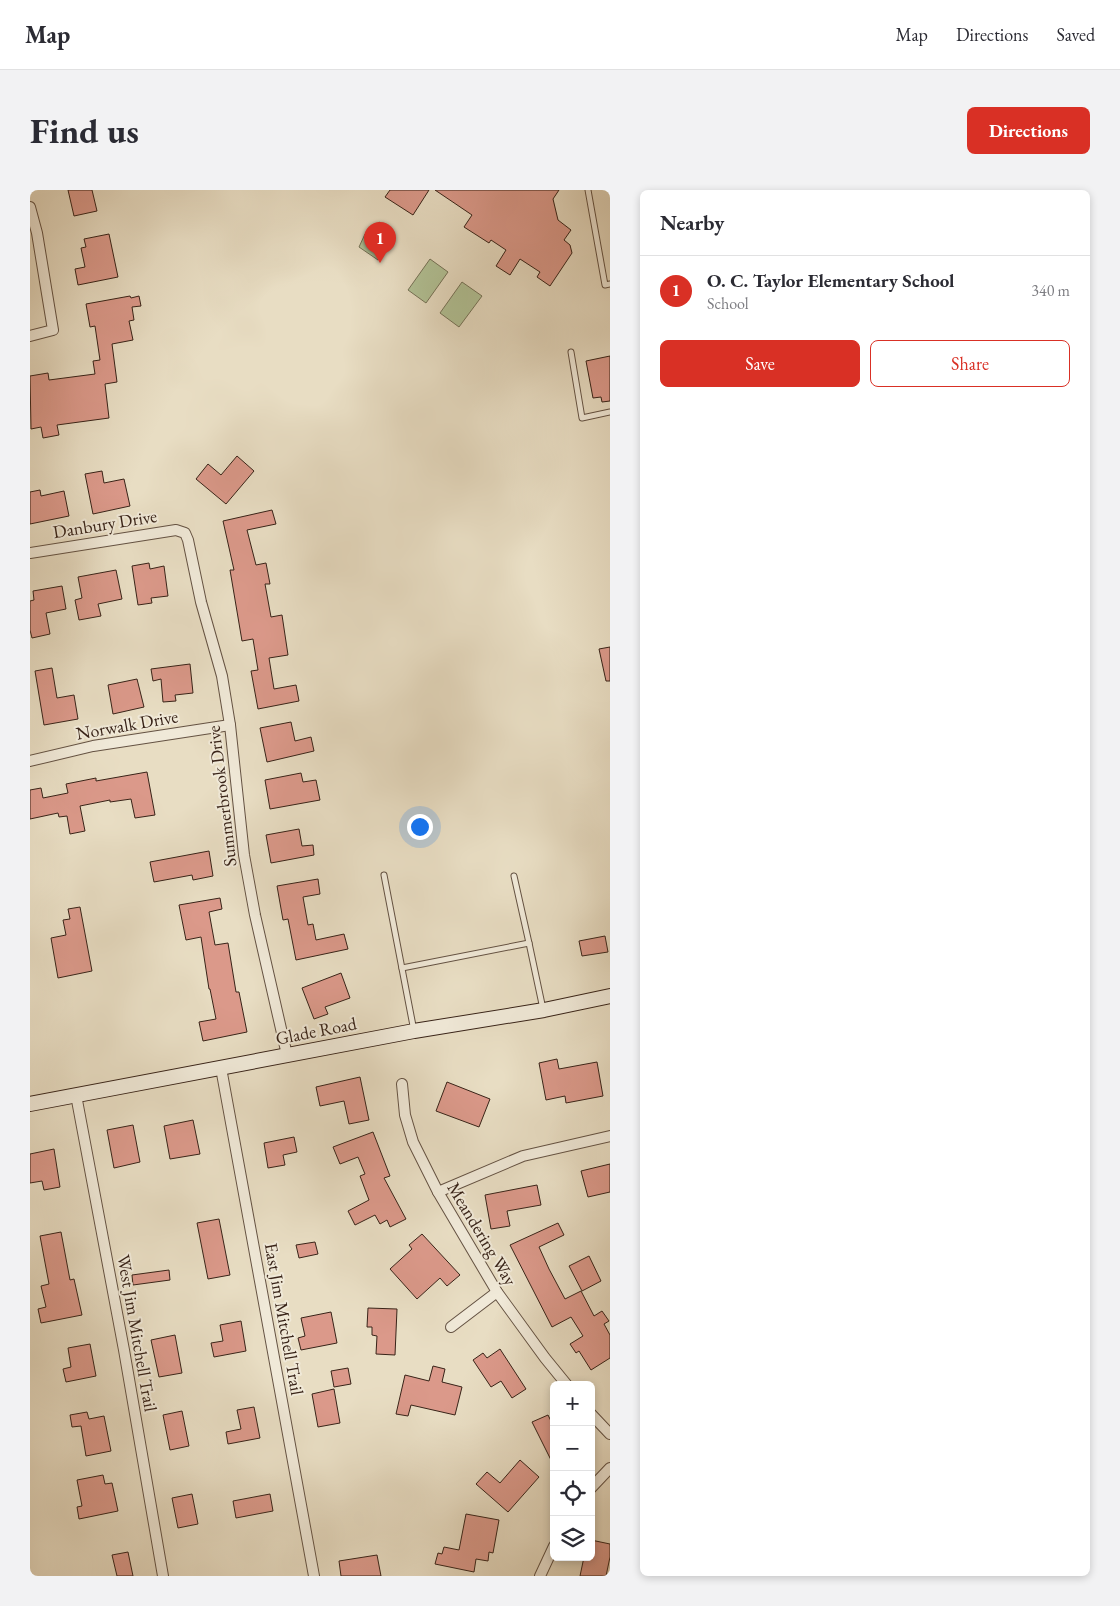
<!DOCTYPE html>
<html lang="en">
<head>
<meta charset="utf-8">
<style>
  :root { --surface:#fff; --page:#f2f2f3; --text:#2b2b33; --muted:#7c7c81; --line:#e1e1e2; --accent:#d93025 }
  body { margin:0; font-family:"EB Garamond",serif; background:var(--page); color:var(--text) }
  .controls { position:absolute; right:15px; bottom:15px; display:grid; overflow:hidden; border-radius:8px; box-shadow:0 2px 8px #0003 }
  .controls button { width:45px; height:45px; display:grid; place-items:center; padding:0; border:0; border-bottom:1px solid var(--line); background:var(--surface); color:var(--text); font:25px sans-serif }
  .you { position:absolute; left:389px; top:636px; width:18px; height:18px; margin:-12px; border:4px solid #fff; border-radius:50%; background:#1a73e8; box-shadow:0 0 0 8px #1a73e833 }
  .badge { display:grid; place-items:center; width:32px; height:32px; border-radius:50%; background:var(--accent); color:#fff; font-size:16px; font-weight:700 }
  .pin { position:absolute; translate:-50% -41px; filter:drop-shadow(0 1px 2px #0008) }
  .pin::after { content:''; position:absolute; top:26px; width:18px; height:15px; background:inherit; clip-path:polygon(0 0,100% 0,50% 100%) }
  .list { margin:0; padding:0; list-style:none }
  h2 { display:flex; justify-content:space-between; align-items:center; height:65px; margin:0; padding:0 20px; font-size:21px }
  h2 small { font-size:16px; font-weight:400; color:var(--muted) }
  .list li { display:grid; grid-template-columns:32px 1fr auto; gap:15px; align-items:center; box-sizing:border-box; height:70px; padding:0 20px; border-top:1px solid var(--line) }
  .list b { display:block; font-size:19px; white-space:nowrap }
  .list p { margin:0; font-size:16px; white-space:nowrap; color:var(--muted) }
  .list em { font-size:16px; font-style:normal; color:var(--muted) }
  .actions { display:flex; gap:10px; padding:15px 20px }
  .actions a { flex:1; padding:11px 0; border:1px solid var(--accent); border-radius:8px; text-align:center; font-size:18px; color:var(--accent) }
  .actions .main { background:var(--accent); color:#fff }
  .icon { flex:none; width:28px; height:28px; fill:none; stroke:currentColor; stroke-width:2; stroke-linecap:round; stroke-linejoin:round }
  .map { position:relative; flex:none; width:580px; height:1386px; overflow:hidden; border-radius:8px }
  header { display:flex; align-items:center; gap:30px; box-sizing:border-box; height:70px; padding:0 25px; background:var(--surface); border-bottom:1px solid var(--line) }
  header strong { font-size:24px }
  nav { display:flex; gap:28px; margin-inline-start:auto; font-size:18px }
  .intro { display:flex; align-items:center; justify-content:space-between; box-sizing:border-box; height:120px; padding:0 30px }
  h1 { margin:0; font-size:35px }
  .button { padding:12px 22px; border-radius:8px; background:var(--accent); color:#fff; font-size:18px; font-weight:700 }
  main { display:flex; gap:30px; padding:0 30px }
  aside { flex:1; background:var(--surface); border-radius:8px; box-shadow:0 2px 8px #0003 }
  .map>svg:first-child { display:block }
  .green { fill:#b2c296; stroke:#757257 }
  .building { fill:#db998a; stroke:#382318 }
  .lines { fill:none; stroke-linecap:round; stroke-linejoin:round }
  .lane-casing { stroke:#645243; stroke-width:7 }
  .street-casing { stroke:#645243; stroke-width:12 }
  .secondary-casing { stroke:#382318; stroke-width:16 }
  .lane { stroke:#f0e9d8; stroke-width:5 }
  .street { stroke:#f0e9d8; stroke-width:10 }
  .secondary { stroke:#f0e9d8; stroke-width:14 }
  .labels { text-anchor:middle; stroke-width:4; stroke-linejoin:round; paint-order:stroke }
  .street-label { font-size:18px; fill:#382318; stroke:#f0e9d8 }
</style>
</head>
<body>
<header>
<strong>Map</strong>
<nav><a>Map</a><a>Directions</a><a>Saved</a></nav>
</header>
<div class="intro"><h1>Find us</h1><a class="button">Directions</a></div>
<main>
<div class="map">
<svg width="580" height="1386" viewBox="0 0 580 1386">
  <rect width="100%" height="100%" fill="#e8ddc3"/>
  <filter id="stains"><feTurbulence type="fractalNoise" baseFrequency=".004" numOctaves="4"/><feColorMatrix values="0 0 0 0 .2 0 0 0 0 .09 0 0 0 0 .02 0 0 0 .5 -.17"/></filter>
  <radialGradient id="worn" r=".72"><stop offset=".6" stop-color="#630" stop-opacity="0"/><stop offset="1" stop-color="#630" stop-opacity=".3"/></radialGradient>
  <g class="green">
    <path d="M349,32L361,40L357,56L348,70L329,57L335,44L341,47Z"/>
    <path d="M400,69L418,82L396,113L378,100Z"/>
    <path d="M432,92L452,106L429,137L410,123Z"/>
  </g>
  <g class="building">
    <path d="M38,0H62L67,21L44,26Z"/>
    <path d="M360,0H399L383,25L355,7Z"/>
    <path d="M405,0H529L523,9L528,30L541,40L534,50L540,55L542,63L520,96L507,87L510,82L490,69L480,85L466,76L476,60L461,50L459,53L434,37L442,25Z"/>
    <path d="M79,44L88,87L48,95L45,79L55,77L51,58L56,57L54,49Z"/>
    <path d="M100,106L101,108L109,106L111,116L102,117L104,130L99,131L103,150L82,154L87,192L75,194L79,228L27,235L29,245L13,248L11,237L1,239L0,186L18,183L19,190L65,184L63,171L70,170L65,136L60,137L56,114Z"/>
    <path d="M580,166V211L572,212L571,207L563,208L556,171Z"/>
    <path d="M207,266L224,281L196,314L166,289L178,274L191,285Z"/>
    <path d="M72,281L74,293L94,289L100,316L63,324L55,284Z"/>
    <path d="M10,300L11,306L34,301L39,326L0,334V302Z"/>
    <path d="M242,320L246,334L217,340L226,375L236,373L240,394H235L241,427L252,425L258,465L239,468L244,499L266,495L269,511L228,519L221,481L228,480L223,449L212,451L200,380H204L193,331Z"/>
    <path d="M119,373L120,379L134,376L138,406L121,408L122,413L108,415L102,376Z"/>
    <path d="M86,380L92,409L68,414L71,426L49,430L45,410L52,408L48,387Z"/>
    <path d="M32,396L36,419L16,423L20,444L2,448L0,440V411L4,410L3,401Z"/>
    <path d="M580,457V491H576L569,459Z"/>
    <path d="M160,474L163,503L145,505L146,511L133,512L131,489L123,491L121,479Z"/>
    <path d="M22,478L27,508L44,505L48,529L14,535L5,481Z"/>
    <path d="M107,489L114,517L83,524L78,495Z"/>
    <path d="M261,532L265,551L281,547L284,561L237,572L230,538Z"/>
    <path d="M117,582L125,625L105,628L101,609L80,612V610L50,616L55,641L40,644L37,626L29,627L28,623L0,629V600L11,598L13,608L38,603L36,594L66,588V591Z"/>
    <path d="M271,583L273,592L286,590L290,610L240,619L235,590Z"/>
    <path d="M269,639L272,656L283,655L284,665L241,673L236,645Z"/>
    <path d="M179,661L183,686L163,690L162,685L124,692L120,672Z"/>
    <path d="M288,689L290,704L273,707L278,735L283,734L286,750L314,744L318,759L266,770L258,729L253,730L247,696Z"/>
    <path d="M190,708L192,719L179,722L185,755L198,753L206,802H209L217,842L173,851L169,832L186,829L180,799H179L171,747L156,750L149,715Z"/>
    <path d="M50,717L62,781L28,788L21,748L36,745L33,730L40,729L38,719Z"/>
    <path d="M575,746L578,762L552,766L549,751Z"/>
    <path d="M311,783L320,808L295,817L298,824L284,829L272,798Z"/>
    <path d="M527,869L529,879L567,872L573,906L536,913L535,906L516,910L509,873Z"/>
    <path d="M330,887L339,930L319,934L314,911L290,916L286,897Z"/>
    <path d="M417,892L460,909L449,937L406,921Z"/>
    <path d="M163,930L170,964L140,969L134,936Z"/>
    <path d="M103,935L110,972L84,978L77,940Z"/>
    <path d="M343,942L360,986L354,988L376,1029L360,1037L357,1030L350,1034L345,1025L325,1035L318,1021L339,1010L330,986L335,984L328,967L310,974L303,957Z"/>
    <path d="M264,947L267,962L253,965L255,975L238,978L234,953Z"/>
    <path d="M24,959L30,997L14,1000L12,991L0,993V964Z"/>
    <path d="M580,974V1002L558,1007L551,981Z"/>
    <path d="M507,995L511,1015L477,1021L480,1036L461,1039L455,1005Z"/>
    <path d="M189,1029L200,1085L178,1089L167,1033Z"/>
    <path d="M528,1033L534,1045L509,1057L519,1079L535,1109L551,1101L564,1126L572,1121L579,1131L574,1134L580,1145V1168L561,1180L549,1161L546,1163L540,1154L553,1146L541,1127L522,1137L480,1055Z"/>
    <path d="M31,1042L40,1090L44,1089L52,1125L11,1133L8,1119L16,1117L11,1096L19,1094L10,1046Z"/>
    <path d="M392,1044L430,1085L417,1096L410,1088L387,1109L360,1079L382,1059L379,1055Z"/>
    <path d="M285,1052L288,1064L269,1068L266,1055Z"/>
    <path d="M559,1066L571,1091L552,1101L539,1076Z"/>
    <path d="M139,1080L140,1090L103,1095L102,1085Z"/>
    <path d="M338,1118L367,1119L365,1165L346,1164L347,1146L342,1145V1137H337Z"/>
    <path d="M301,1122L307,1153L271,1160L268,1148L275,1146L271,1128Z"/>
    <path d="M211,1131L216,1161L184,1167L181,1153L193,1151L190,1135Z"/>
    <path d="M145,1145L152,1183L129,1187L121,1150Z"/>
    <path d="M60,1154L66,1186L36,1192L33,1179L41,1177L38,1158Z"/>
    <path d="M470,1159L496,1199L482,1208L471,1191L461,1197L443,1170L453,1163L457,1168Z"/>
    <path d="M403,1176L415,1179L412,1192L432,1197L425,1225L381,1215L378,1226L366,1224L375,1185L399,1191Z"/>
    <path d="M318,1178L321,1194L304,1197L301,1181Z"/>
    <path d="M304,1199L310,1233L288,1237L282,1204Z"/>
    <path d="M224,1217L230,1248L198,1254L196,1242L211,1239L207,1220Z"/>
    <path d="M152,1221L159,1256L140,1260L133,1225Z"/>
    <path d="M57,1222L59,1229L74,1226L81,1261L56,1266L51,1236L42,1237L40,1225Z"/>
    <path d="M518,1225L524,1237V1276L502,1232Z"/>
    <path d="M490,1270L509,1287L478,1322L446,1294L457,1282L470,1293Z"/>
    <path d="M73,1285L75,1294L82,1293L88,1321L49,1329L47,1317L52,1316L47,1290Z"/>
    <path d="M162,1304L168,1334L148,1338L142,1308Z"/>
    <path d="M240,1304L243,1321L206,1328L203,1311Z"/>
    <path d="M436,1324L469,1330L463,1363L459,1362L458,1371L446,1369L444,1382L405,1374L408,1363L412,1364L414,1357L429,1360Z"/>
    <path d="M561,1350L580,1354V1367L576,1386H550L554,1367H561Z"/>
    <path d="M98,1362L103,1386H87L82,1365Z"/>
    <path d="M347,1365L351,1386H311L309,1371Z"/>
  </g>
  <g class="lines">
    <g class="lane-casing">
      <g id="lane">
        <path d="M558,0L575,95L580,94"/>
        <path d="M541,162L552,228L580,222"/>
        <path d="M354,685L384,841"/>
        <path d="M484,686L499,753"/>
        <path d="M372,778L499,753L513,819"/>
      </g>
    </g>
    <g class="street-casing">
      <g id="street">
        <path d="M0,17L7,43L23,140L0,146"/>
        <path d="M0,363L146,340L155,343L158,350L171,412L192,486L200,535L214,665L225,725L257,865"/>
        <path d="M0,571L63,556L200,535"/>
        <path d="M191,878L284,1386"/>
        <path d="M372,894L375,925L383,952L408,1002L467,1102L515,1168L537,1195"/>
        <path d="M46,905L94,1160L133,1386"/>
        <path d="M408,1002L493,966L580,946"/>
        <path d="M421,1137L467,1102"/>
        <path d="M561,1224L580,1244"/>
        <path d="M561,1298L580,1278"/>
        <path d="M510,1386L524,1356"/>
      </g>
    </g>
    <g class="secondary-casing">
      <path id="secondary" d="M0,914L384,841L514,820L580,806"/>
    </g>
    <use href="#lane" class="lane"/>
    <use href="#street" class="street"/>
    <use href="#secondary" class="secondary"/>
  </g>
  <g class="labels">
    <g class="street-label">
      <text transform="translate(75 334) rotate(-9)" y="6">Danbury Drive</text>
      <text transform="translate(97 535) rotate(-10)" y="6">Norwalk Drive</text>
      <text transform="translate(192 606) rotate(-97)" y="6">Summerbrook Drive</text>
      <text transform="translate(286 841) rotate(-11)" y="6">Glade Road</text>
      <text transform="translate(452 1044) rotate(59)" y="6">Meandering Way</text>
      <text transform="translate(254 1129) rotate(80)" y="6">East Jim Mitchell Trail</text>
      <text transform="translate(107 1143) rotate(80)" y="6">West Jim Mitchell Trail</text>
    </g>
  </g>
  <rect width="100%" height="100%" filter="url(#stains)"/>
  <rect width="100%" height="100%" fill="url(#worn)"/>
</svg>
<div class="controls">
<button>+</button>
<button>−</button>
<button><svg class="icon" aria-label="locate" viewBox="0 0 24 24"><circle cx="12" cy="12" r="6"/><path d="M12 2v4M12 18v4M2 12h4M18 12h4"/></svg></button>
<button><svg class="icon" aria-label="layers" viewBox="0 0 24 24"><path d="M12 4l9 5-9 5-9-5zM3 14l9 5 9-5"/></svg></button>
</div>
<div class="you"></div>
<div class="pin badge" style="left:350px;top:73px">1</div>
</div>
<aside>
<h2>Nearby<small></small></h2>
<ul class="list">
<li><span class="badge">1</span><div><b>O. C. Taylor Elementary School</b><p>School</p></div><em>340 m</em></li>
</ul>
<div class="actions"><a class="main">Save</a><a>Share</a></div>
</aside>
</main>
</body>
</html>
